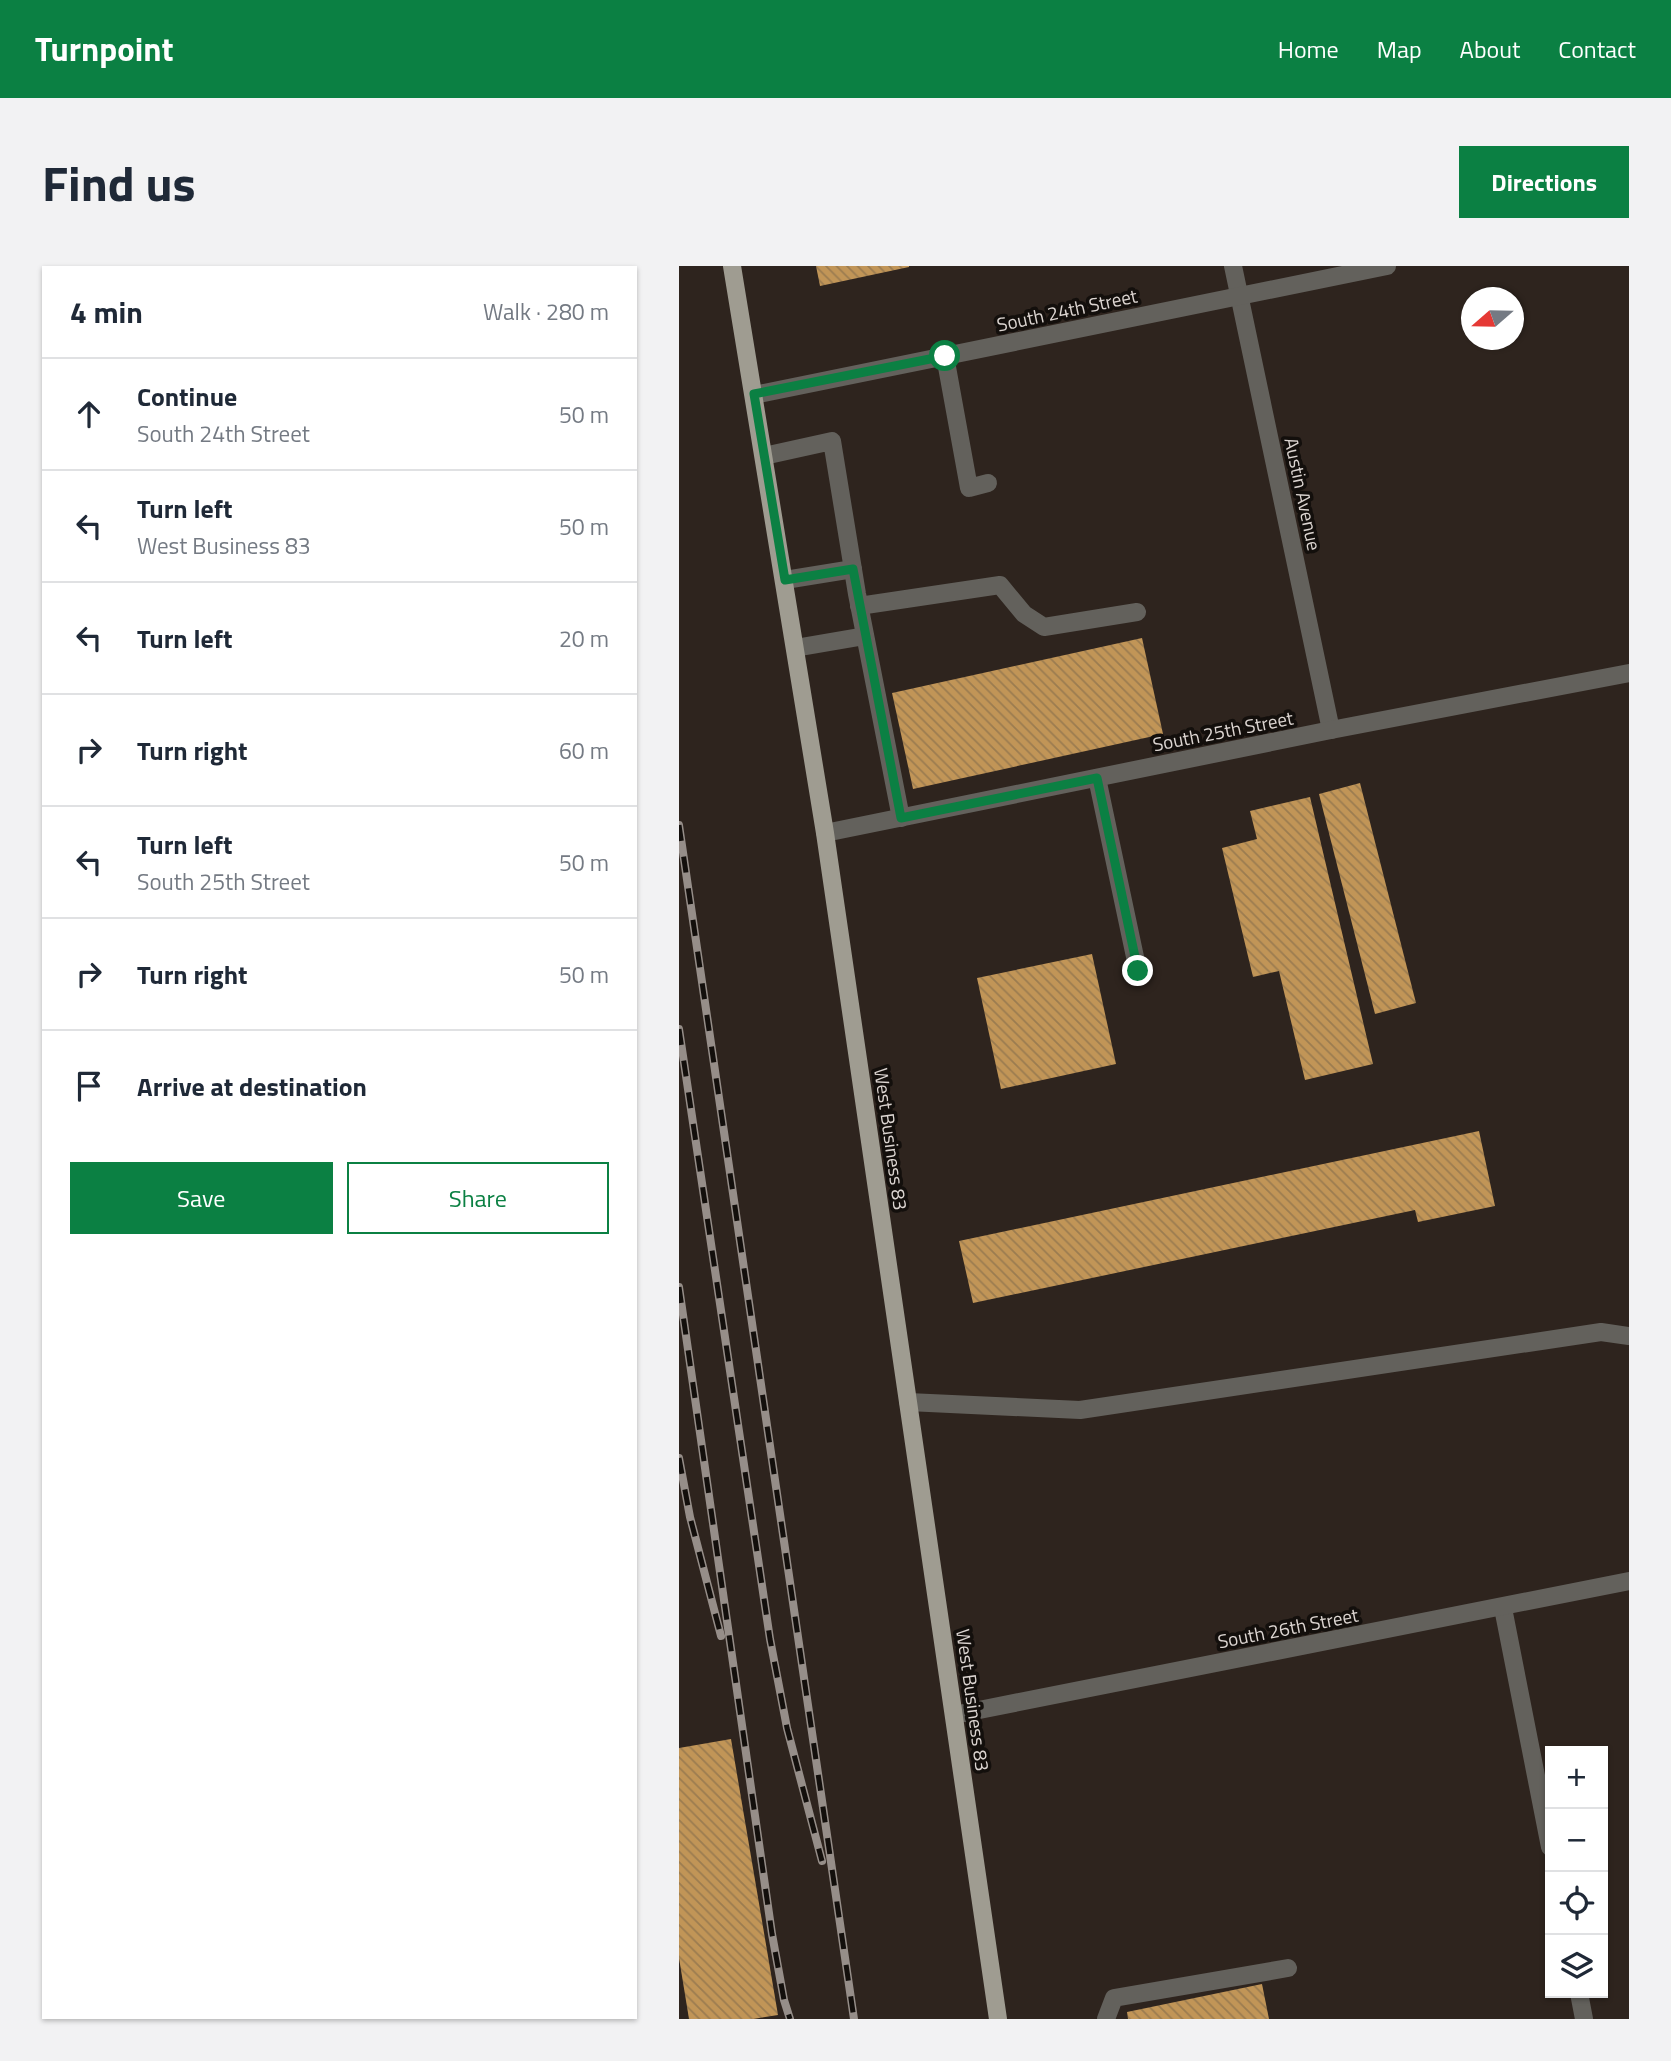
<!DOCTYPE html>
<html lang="en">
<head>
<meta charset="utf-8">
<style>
  :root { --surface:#fff; --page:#f2f2f3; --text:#1f2937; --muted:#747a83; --line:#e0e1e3; --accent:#0b8043 }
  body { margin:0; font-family:"Titillium Web",sans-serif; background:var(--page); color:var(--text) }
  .controls { position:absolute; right:21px; bottom:21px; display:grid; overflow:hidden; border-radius:0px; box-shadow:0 2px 5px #0004 }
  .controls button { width:63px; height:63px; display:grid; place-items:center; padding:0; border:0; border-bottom:2px solid var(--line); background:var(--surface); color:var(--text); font:35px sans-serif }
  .compass { position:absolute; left:782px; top:21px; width:63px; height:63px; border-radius:50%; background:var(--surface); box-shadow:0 2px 5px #0004; rotate:250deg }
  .stop { position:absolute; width:21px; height:21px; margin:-16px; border:5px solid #0b8043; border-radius:50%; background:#fff }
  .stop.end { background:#0b8043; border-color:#fff; box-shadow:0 2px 7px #0008 }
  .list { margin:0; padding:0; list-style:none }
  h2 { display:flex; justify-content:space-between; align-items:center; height:91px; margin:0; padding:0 28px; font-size:30px }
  h2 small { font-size:23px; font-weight:400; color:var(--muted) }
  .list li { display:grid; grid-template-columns:46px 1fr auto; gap:21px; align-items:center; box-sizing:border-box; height:112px; padding:0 28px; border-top:2px solid var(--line) }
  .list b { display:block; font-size:26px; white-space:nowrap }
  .list p { margin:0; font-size:23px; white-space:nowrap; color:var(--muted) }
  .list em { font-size:23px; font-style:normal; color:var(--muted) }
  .actions { display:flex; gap:14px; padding:21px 28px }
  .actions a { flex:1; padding:16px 0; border:2px solid var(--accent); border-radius:0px; text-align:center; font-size:24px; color:var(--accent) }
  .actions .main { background:var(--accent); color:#fff }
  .icon { flex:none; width:38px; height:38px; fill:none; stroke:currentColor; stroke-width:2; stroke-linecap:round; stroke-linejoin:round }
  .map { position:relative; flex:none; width:950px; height:1753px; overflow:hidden; border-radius:0px }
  header { display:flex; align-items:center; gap:42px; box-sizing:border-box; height:98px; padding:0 35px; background:var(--accent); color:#fff }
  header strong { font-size:33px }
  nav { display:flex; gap:38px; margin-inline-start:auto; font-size:24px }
  .intro { display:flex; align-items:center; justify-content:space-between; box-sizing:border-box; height:168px; padding:0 42px }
  h1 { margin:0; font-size:49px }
  .button { padding:18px 32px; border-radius:0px; background:var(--accent); color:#fff; font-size:24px; font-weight:700 }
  main { display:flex; gap:42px; padding:0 42px }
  aside { flex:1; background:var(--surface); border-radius:0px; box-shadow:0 2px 5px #0004 }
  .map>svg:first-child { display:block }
  .building { fill:url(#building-back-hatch) }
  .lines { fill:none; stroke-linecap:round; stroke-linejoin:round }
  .minor { stroke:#63615c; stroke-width:18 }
  .major { stroke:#9f9c91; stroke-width:18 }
  .rail-casing { stroke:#968e89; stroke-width:8 }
  .rail { stroke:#130f0c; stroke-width:5; stroke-dasharray:16; stroke-linecap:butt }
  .route { stroke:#0b8043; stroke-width:9 }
  .labels { text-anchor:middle; stroke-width:7; stroke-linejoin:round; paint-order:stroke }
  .street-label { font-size:19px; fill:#dcd5d1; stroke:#130f0c }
</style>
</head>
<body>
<header>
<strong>Turnpoint</strong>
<nav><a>Home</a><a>Map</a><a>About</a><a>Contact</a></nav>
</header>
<div class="intro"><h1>Find us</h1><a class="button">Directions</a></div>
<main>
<aside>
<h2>4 min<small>Walk · 280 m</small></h2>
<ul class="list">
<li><svg class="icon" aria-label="ahead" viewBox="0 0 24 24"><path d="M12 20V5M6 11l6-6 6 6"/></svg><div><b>Continue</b><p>South 24th Street</p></div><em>50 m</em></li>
<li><svg class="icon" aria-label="left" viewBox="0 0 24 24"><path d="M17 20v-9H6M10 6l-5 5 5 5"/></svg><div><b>Turn left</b><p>West Business 83</p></div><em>50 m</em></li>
<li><svg class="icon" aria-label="left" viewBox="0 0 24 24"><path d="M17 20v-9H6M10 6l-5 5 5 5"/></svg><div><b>Turn left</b></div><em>20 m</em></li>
<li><svg class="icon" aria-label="right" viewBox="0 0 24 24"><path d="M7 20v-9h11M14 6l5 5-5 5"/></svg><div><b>Turn right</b></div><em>60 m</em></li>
<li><svg class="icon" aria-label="left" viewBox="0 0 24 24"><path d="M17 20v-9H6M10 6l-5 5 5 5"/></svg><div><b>Turn left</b><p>South 25th Street</p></div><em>50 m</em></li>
<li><svg class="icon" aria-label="right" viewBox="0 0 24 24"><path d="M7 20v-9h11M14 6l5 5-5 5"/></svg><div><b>Turn right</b></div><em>50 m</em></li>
<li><svg class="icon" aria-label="arrive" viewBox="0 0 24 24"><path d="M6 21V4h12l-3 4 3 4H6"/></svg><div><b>Arrive at destination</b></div></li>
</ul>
<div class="actions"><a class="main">Save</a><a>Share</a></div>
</aside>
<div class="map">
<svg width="950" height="1753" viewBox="0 0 950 1753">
  <defs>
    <pattern id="building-back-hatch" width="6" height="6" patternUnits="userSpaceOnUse" patternTransform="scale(1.75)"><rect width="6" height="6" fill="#c19557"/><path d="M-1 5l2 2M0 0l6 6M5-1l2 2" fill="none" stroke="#9b7c50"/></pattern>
  </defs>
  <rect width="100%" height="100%" fill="#2e241e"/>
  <g class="building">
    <path d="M137,0H230V1L141,20Z"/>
    <path d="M463,372L484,468L234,523L213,427Z"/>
    <path d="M681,517L737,737L696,748L640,528Z"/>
    <path d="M631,531L694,798L626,814L600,705L574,711L543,582L578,573L571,545Z"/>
    <path d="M413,688L437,798L322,823L298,712Z"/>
    <path d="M800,865L816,940L739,956L736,944L294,1037L280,975Z"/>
    <path d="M52,1473L99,1749L74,1753H10L0,1692V1482Z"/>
    <path d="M583,1718L590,1753H449L448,1746Z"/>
  </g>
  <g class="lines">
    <g class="minor">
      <path d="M554,0L652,464"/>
      <path d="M266,90L290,222L309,217"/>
      <path d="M75,129L708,0"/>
      <path d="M85,190L153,175L178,328L222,552"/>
      <path d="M106,314L174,303"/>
      <path d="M180,340L321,319L345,348L365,361L458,346"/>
      <path d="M116,382L186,370"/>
      <path d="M418,512L459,705"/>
      <path d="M146,567L652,464L950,407"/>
      <path d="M229,1136L401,1144L922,1066L950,1070"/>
      <path d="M824,1342L871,1581"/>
      <path d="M275,1449L950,1315"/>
      <path d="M900,1727L905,1753"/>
      <path d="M427,1753L435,1732L609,1702"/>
    </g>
    <path class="major" d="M53,0L146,567L319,1753"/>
    <g class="rail-casing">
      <g id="rail">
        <path d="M0,559L175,1753"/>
        <path d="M0,763L91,1373L108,1462L143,1595"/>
        <path d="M0,1021L93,1668L105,1734L111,1753"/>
        <path d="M0,1192L11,1251L42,1370"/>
      </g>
    </g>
    <use href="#rail" class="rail"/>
  </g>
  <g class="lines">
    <path class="route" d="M266,90L75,128L106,314L174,303L222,552L418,512L459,705"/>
  </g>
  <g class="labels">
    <g class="street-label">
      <text transform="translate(388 44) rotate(-12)" y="7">South 24th Street</text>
      <text transform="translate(624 228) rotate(78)" y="7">Austin Avenue</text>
      <text transform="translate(544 465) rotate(-11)" y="7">South 25th Street</text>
      <text transform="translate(212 873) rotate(82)" y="7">West Business 83</text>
      <text transform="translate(609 1362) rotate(-11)" y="7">South 26th Street</text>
      <text transform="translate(294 1434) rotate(82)" y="7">West Business 83</text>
    </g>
  </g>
</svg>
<div class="controls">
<button>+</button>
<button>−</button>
<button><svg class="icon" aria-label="locate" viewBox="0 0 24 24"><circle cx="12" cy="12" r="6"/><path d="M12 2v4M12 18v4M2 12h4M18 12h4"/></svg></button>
<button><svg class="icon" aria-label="layers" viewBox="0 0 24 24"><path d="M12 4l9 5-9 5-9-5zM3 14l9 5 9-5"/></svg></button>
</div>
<svg class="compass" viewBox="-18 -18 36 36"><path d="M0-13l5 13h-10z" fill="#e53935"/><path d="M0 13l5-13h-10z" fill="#747a83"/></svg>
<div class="stop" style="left:266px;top:90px"></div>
<div class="stop end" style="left:459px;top:705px"></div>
</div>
</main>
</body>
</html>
